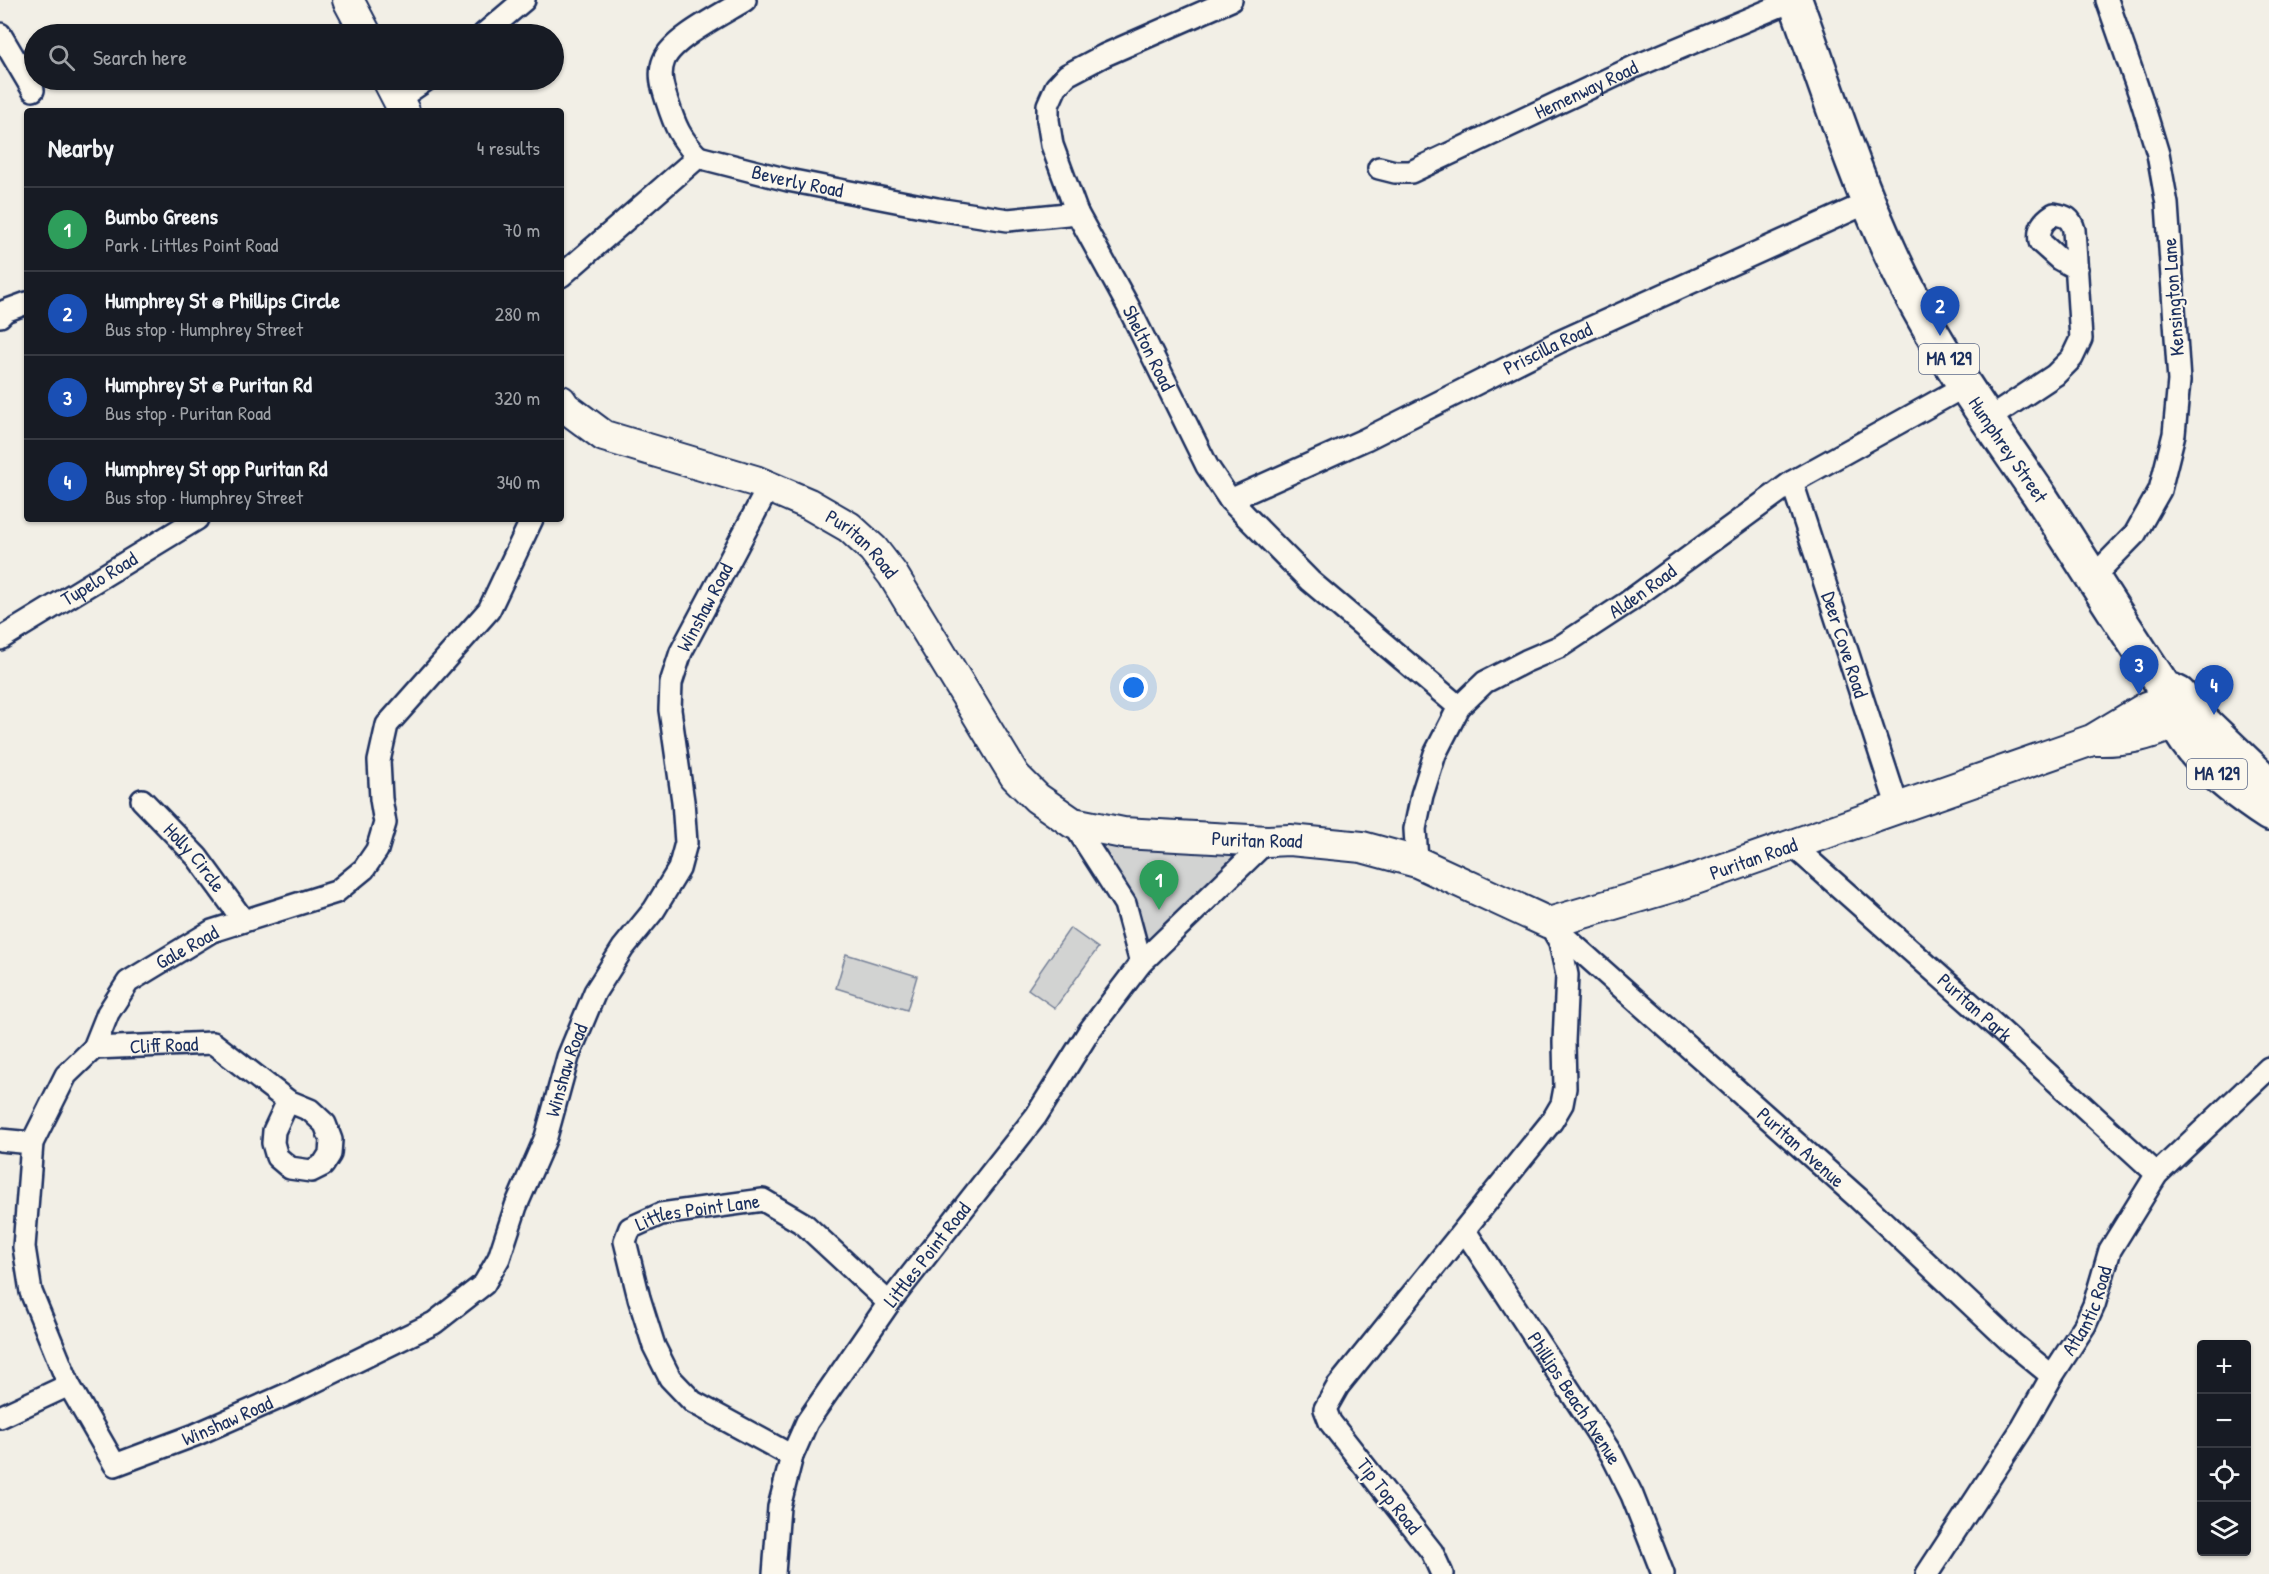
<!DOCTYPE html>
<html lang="en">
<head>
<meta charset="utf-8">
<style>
  :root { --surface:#171b24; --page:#242831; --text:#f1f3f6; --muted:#9ea1a6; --line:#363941; --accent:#b45309 }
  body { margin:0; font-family:"Patrick Hand",sans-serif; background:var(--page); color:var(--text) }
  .controls { position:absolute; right:18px; bottom:18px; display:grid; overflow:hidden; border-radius:6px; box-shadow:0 2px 4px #0004 }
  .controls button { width:54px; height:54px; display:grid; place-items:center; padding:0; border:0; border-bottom:2px solid var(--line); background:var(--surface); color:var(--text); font:30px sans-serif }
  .you { position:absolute; left:1134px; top:688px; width:21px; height:21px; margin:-15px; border:4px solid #fff; border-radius:50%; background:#1a73e8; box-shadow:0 0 0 9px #1a73e833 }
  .badge { display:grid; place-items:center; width:39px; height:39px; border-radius:50%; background:var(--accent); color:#fff; font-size:20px; font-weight:700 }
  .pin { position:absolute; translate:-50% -50px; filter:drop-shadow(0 2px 3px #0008) }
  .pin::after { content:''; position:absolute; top:32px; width:21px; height:18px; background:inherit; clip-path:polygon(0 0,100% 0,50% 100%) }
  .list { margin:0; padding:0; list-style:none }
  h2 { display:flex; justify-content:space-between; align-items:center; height:78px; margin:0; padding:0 24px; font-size:26px }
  h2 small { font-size:20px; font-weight:400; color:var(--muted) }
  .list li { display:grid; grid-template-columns:39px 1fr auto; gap:18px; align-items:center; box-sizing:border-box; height:84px; padding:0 24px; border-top:2px solid var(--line) }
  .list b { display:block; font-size:22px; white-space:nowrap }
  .list p { margin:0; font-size:20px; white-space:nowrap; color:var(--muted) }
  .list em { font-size:20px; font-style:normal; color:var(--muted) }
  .icon { flex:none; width:33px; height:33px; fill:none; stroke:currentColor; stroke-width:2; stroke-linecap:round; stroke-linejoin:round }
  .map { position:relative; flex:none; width:2269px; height:1574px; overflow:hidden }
  .search { position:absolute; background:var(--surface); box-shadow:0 2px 4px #0004; left:24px; top:24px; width:540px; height:66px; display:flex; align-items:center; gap:15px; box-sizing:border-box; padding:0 21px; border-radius:33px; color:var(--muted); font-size:22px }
  .panel { position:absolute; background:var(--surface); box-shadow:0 2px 4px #0004; left:24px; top:108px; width:540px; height:414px; border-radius:6px }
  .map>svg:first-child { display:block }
  .green { fill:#d2d3d2; stroke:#768198; stroke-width:1.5 }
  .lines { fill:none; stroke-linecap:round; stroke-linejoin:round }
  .street-casing { stroke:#1b2f5e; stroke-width:26 }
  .secondary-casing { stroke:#1b2f5e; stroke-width:34 }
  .primary-casing { stroke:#1b2f5e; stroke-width:38 }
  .street { stroke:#fbf7ec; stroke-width:21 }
  .secondary { stroke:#fbf7ec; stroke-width:30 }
  .primary { stroke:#fbf7ec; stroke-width:33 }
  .labels { text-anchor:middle; stroke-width:4.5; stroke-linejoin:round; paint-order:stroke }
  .shield { fill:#fbf7ec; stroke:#5e6b89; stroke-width:1.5 }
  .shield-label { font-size:18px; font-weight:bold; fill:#1b2f5e }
  .street-label { font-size:20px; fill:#1b2f5e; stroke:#fbf7ec }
</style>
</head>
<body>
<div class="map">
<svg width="2269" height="1574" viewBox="0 0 2269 1574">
  <rect width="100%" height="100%" fill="#f2efe6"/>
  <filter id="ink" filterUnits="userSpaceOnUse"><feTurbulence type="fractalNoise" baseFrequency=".0167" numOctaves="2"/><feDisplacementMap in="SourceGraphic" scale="12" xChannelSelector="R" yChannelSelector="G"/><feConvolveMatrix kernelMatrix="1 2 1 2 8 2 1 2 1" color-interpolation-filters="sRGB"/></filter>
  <g filter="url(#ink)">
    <g class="green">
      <path d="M1098,841L1234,849L1228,872L1148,948Z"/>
      <path d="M1070,928L1098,948L1055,1008L1028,989Z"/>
      <path d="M846,954L917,976L907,1010L836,988Z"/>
    </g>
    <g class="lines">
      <g class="street-casing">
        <g id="street">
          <path id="s1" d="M1231,0L1105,55L1067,75L1056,87L1048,105V120L1052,145L1077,213L1128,306L1207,466L1230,500L1310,581L1459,707"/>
          <path d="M0,34L33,90"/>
          <path d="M484,34L524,0"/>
          <path d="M398,99L426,80"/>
          <path d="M698,157C680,138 675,126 667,101C663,89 658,74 664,60C673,38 723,14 745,0"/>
          <path id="s2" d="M1379,168L1395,172H1411L1634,67L1794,0"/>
          <path id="s3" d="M561,276L698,157L788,180L937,209L1008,220L1077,213"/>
          <path d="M0,316L5,311L27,303"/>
          <path d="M1987,420L2055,375L2072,358L2081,339L2074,230C2071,218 2066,216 2054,214C2043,221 2038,228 2040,242L2059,259L2077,269"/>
          <path id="s4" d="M1792,482L1898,808"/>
          <path id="s5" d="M1230,500L1366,439L1559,342L1869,202"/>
          <path id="s6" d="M532,519L489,610L387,725L379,761L381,799L385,823L377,850L364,869L336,892L212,931L128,982L108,1013L94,1048L66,1075L32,1143L24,1247L31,1292L69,1385L115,1465L195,1435L299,1389L434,1323L484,1284L499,1258L516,1206L546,1137L568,1057L595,992L623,948L654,910L679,869L686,843L683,801L670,710L671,683L681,652L769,486"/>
          <path d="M2093,577L2135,534L2160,490L2174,434L2179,381L2167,204L2158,154L2141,98L2107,0"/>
          <path id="s7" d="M0,639L197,519"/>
          <path id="s8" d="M142,800L197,857L243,920"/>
          <path d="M1073,823L1125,904L1141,963"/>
          <path id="s9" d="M1791,844L1997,1027L2157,1174"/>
          <path id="s10" d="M1417,862L1415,829L1422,795L1435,754L1459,707L1485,682L1526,661L1561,646L1628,602L1792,482L1965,386"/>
          <path id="s11" d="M1556,929L1858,1198L2012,1343L2052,1376"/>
          <path id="s12" d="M94,1048L213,1043L288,1101L310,1110L325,1124L331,1140L330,1154L323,1165L311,1171L290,1168L277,1157L273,1143L274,1131L288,1101"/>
          <path d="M0,1140L32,1143"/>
          <path id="s13" d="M1465,1231L1612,1455L1632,1495L1663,1574"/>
          <path d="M0,1417L69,1385"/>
          <path id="s14" d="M792,1456L693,1402L670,1378L654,1346L639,1298L625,1241L630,1228L661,1214L763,1200L804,1224L889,1303"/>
          <path id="s15" d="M774,1574L779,1507L792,1456L807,1422L889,1303L1036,1116L1090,1030L1141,963L1267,841"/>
          <path d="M1442,1574L1432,1552L1330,1422L1325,1409L1338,1386L1552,1121L1562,1104L1565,1088L1564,1042L1567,975L1560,942L1549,923"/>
          <path id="s16" d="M1927,1574L2023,1427L2052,1376L2085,1325L2094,1305L2110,1250L2157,1174L2269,1068"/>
        </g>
      </g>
      <g class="secondary-casing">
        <g id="secondary">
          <path d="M348,0L366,34"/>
          <path d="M388,80L404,111"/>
          <path id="s17" d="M561,401L565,407L604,436L755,481L809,504L849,527L873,549L893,575L1015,776L1037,798L1073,823L1123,833L1267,841L1290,840L1362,847L1417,862L1549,923L1678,885L2092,740L2147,707L2166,701"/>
          <path d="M2095,740C2128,741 2147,735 2177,723"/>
        </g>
      </g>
      <g class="primary-casing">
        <g id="primary">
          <path id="s18" d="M1795,0C1826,85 1853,172 1891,254C1930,340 1985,416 2038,493C2080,557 2121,623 2164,687C2171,743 2225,785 2269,814"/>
          <path d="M2173,691L2179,694L2191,710L2258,774L2269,798"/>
        </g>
      </g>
      <use href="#street" class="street"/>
      <use href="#secondary" class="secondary"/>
      <use href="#primary" class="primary"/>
    </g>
  </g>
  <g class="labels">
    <g class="shield">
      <rect x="1919" y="344" width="60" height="30" rx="4.5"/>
      <rect x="2187" y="759" width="60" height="30" rx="4.5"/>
    </g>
    <g class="shield-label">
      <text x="1949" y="365">MA 129</text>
      <text x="2217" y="780">MA 129</text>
    </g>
    <g class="street-label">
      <text dy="7" stroke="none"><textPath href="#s2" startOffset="226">Hemenway Road</textPath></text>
      <text dy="7" stroke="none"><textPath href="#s3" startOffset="284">Beverly Road</textPath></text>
      <text transform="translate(2173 297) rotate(-94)" y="7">Kensington Lane</text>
      <text dy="7" stroke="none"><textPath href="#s1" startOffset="482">Shelton Road</textPath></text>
      <text dy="7" stroke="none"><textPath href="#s5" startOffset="352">Priscilla Road</textPath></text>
      <text dy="7" stroke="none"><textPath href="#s18" startOffset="500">Humphrey Street</textPath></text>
      <text dy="7" stroke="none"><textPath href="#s17" startOffset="339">Puritan Road</textPath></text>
      <text dy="7" stroke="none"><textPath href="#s7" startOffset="116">Tupelo Road</textPath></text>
      <text dy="7" stroke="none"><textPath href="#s10" startOffset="382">Alden Road</textPath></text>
      <text dy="7" stroke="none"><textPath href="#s6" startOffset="2348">Winshaw Road</textPath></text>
      <text dy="7" stroke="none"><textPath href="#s4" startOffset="171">Deer Cove Road</textPath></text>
      <text dy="7" stroke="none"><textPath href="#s17" startOffset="879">Puritan Road</textPath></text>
      <text dy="7" stroke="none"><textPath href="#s17" startOffset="1401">Puritan Road</textPath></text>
      <text dy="7" stroke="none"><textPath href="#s8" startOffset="78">Holly Circle</textPath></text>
      <text transform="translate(187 947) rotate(-29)" y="7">Gale Road</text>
      <text dy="7" stroke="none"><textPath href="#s9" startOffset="246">Puritan Park</textPath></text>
      <text dy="7" stroke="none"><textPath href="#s12" startOffset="70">Cliff Road</textPath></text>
      <text dy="7" stroke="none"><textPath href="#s6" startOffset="1844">Winshaw Road</textPath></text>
      <text dy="7" stroke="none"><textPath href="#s11" startOffset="328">Puritan Avenue</textPath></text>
      <text dy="7" stroke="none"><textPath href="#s14" startOffset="375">Littles Point Lane</textPath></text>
      <text dy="7" stroke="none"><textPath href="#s15" startOffset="363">Littles Point Road</textPath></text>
      <text dy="7" stroke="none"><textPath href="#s16" startOffset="309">Atlantic Road</textPath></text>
      <text dy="7" stroke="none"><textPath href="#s13" startOffset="200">Phillips Beach Avenue</textPath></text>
      <text dy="7" stroke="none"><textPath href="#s6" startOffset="1322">Winshaw Road</textPath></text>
      <text transform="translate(1389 1496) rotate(52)" y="7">Tip Top Road</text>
    </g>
  </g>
</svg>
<div class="controls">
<button>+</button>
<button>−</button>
<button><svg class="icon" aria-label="locate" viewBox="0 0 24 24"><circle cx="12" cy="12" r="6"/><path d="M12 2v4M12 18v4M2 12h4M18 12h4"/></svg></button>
<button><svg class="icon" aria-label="layers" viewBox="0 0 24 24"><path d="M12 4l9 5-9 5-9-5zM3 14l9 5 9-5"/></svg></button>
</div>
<div class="you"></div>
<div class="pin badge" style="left:1159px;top:910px;background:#2e9e5b">1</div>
<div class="pin badge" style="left:1940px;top:336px;background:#1a4fb4">2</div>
<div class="pin badge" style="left:2139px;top:695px;background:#1a4fb4">3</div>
<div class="pin badge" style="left:2214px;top:715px;background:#1a4fb4">4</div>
<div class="search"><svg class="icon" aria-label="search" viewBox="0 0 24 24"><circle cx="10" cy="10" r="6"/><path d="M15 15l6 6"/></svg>Search here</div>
<section class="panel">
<h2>Nearby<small>4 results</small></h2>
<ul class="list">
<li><span class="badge" style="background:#2e9e5b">1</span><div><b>Bumbo Greens</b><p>Park · Littles Point Road</p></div><em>70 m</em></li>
<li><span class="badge" style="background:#1a4fb4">2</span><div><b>Humphrey St @ Phillips Circle</b><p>Bus stop · Humphrey Street</p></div><em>280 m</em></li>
<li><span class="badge" style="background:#1a4fb4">3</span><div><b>Humphrey St @ Puritan Rd</b><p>Bus stop · Puritan Road</p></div><em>320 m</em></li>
<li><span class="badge" style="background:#1a4fb4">4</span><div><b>Humphrey St opp Puritan Rd</b><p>Bus stop · Humphrey Street</p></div><em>340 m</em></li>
</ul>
</section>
</div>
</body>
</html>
